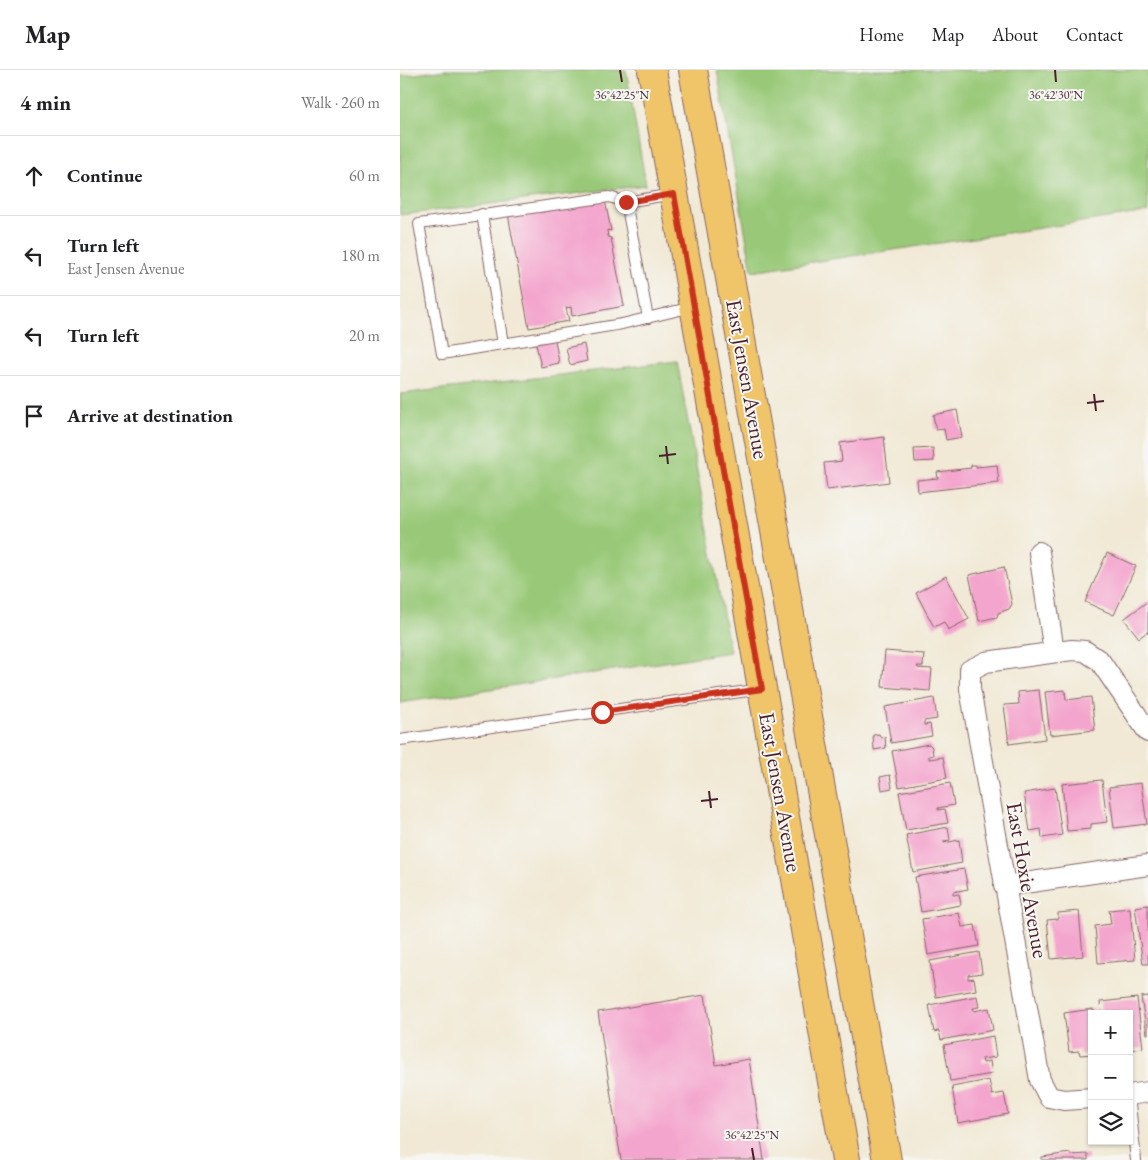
<!DOCTYPE html>
<html lang="en">
<head>
<meta charset="utf-8">
<style>
  :root { --surface:#fff; --page:#f2f2f2; --text:#202124; --muted:#757577; --line:#e0e0e0 }
  body { margin:0; font-family:"EB Garamond",serif; background:var(--page); color:var(--text) }
  .controls { position:absolute; right:15px; bottom:15px; display:grid; overflow:hidden; border-radius:0px; box-shadow:0 1px 4px #0004 }
  .controls button { width:45px; height:45px; display:grid; place-items:center; padding:0; border:0; border-bottom:1px solid var(--line); background:var(--surface); color:var(--text); font:25px sans-serif }
  .stop { position:absolute; width:15px; height:15px; margin:-11px; border:4px solid #c8321e; border-radius:50%; background:#fff }
  .stop.end { background:#c8321e; border-color:#fff; box-shadow:0 1px 5px #0008 }
  .list { margin:0; padding:0; list-style:none }
  h2 { display:flex; justify-content:space-between; align-items:center; height:65px; margin:0; padding:0 20px; font-size:21px }
  h2 small { font-size:16px; font-weight:400; color:var(--muted) }
  .list li { display:grid; grid-template-columns:32px 1fr auto; gap:15px; align-items:center; box-sizing:border-box; height:80px; padding:0 20px; border-top:1px solid var(--line) }
  .list b { display:block; font-size:19px; white-space:nowrap }
  .list p { margin:0; font-size:16px; white-space:nowrap; color:var(--muted) }
  .list em { font-size:16px; font-style:normal; color:var(--muted) }
  .icon { flex:none; width:28px; height:28px; fill:none; stroke:currentColor; stroke-width:2; stroke-linecap:round; stroke-linejoin:round }
  .map { position:relative; flex:none; width:748px; height:1090px; overflow:hidden }
  header { display:flex; align-items:center; gap:30px; box-sizing:border-box; height:70px; padding:0 25px; background:var(--surface); border-bottom:1px solid var(--line) }
  header strong { font-size:24px }
  nav { display:flex; gap:28px; margin-inline-start:auto; font-size:18px }
  main { display:flex }
  aside { flex:1; background:var(--surface) }
  .map>svg:first-child { display:block }
  .green { fill:#99c978; stroke:#727452 }
  .building { fill:#f4a5cd }
  .lines { fill:none; stroke-linecap:round; stroke-linejoin:round }
  .lane-casing { stroke:#846666; stroke-width:12 }
  .street-casing { stroke:#846666; stroke-width:22 }
  .primary-casing { stroke:#846666; stroke-width:30 }
  .lane { stroke:#fff; stroke-width:10 }
  .street { stroke:#fff; stroke-width:20 }
  .primary { stroke:#f0c469; stroke-width:28 }
  .route { stroke:#c8321e; stroke-width:6 }
  .ticks { fill:none; stroke:#4a1f2b; stroke-width:2 }
  .labels { text-anchor:middle; stroke-width:4; stroke-linejoin:round; paint-order:stroke }
  .street-label { font-size:22px; fill:#4a1f2b; stroke:#f6f6f2 }
  .ticks-label { font-size:12px; text-anchor:middle; fill:#4a1f2b; stroke:#f6f6f2; stroke-width:4; stroke-linejoin:round; paint-order:stroke }
</style>
</head>
<body>
<header>
<strong>Map</strong>
<nav><a>Home</a><a>Map</a><a>About</a><a>Contact</a></nav>
</header>
<main>
<aside>
<h2>4 min<small>Walk · 260 m</small></h2>
<ul class="list">
<li><svg class="icon" aria-label="ahead" viewBox="0 0 24 24"><path d="M12 20V5M6 11l6-6 6 6"/></svg><div><b>Continue</b></div><em>60 m</em></li>
<li><svg class="icon" aria-label="left" viewBox="0 0 24 24"><path d="M17 20v-9H6M10 6l-5 5 5 5"/></svg><div><b>Turn left</b><p>East Jensen Avenue</p></div><em>180 m</em></li>
<li><svg class="icon" aria-label="left" viewBox="0 0 24 24"><path d="M17 20v-9H6M10 6l-5 5 5 5"/></svg><div><b>Turn left</b></div><em>20 m</em></li>
<li><svg class="icon" aria-label="arrive" viewBox="0 0 24 24"><path d="M6 21V4h12l-3 4 3 4H6"/></svg><div><b>Arrive at destination</b></div></li>
</ul>
</aside>
<div class="map">
<svg width="748" height="1090" viewBox="0 0 748 1090">
  <rect width="100%" height="100%" fill="#f6f6f2"/>
  <filter id="ink" filterUnits="userSpaceOnUse"><feTurbulence type="fractalNoise" baseFrequency=".02" numOctaves="2"/><feDisplacementMap in="SourceGraphic" scale="10" xChannelSelector="R" yChannelSelector="G"/><feConvolveMatrix kernelMatrix="1 2 1 2 8 2 1 2 1" color-interpolation-filters="sRGB"/></filter>
  <filter id="wash" filterUnits="userSpaceOnUse"><feTurbulence type="fractalNoise" baseFrequency=".0096" numOctaves="4" result="noise"/><feDisplacementMap in="SourceGraphic" scale="20" xChannelSelector="R" yChannelSelector="G"/><feGaussianBlur stdDeviation="1.12" result="paint"/><feColorMatrix in="noise" values="0 0 0 0 0 0 0 0 0 0 0 0 0 0 0 0 0 1.4 0 .05"/><feComposite in="paint" operator="in"/></filter>
  <g filter="url(#wash)">
    <rect width="100%" height="100%" fill="#f1e9d5"/>
    <g class="green">
      <path d="M46,0H226L246,115L0,145V6Z"/>
      <path d="M317,0H748V142L352,201Z"/>
      <path d="M277,291L330,582L0,633V324Z"/>
    </g>
    <g id="blocks">
      <g class="building">
        <path d="M205,130L211,161L207,160L208,167L211,168L224,236L172,246L171,237L166,238L169,251L129,258L108,144L126,140L143,142Z"/>
        <path d="M155,270L159,293L141,297L136,274Z"/>
        <path d="M184,274L187,291L170,295L166,278Z"/>
        <path d="M557,340L562,367L546,370L544,359L536,360L533,345Z"/>
        <path d="M484,367L489,412L427,420L424,393L442,391L440,373Z"/>
        <path d="M533,378L534,391L515,392L514,379Z"/>
        <path d="M571,395H576V397L597,395L599,413L518,422L517,410L538,408L537,402L571,398Z"/>
        <path d="M707,483L736,496L714,545L685,532Z"/>
        <path d="M604,497L612,534L609,539L598,543L597,547L579,551L569,505Z"/>
        <path d="M546,506L569,549L548,560L544,552L534,557L516,523Z"/>
        <path d="M748,531V564L747,562L739,568L724,549Z"/>
        <path d="M485,581L524,584L523,596H517L518,598L532,599L530,621L482,617Z"/>
        <path d="M639,620L645,669L609,674L604,635L619,634L618,622Z"/>
        <path d="M665,620L666,630L691,627L695,660L650,665L645,622Z"/>
        <path d="M534,628L537,649L524,651V655L530,654L532,666L491,673L485,637Z"/>
        <path d="M479,664L481,668L485,667L486,678L474,680L473,665Z"/>
        <path d="M529,674L532,677L533,685L529,686V689L543,687L547,708L499,717L492,681Z"/>
        <path d="M490,705L492,718L482,720L480,707Z"/>
        <path d="M702,710L707,752L691,754V759L667,761L662,714Z"/>
        <path d="M550,713L554,735L538,738V740L545,739L548,753L506,760L499,722Z"/>
        <path d="M741,713L747,754L714,758L709,717Z"/>
        <path d="M655,718L662,765L642,768L641,759L630,761L624,723Z"/>
        <path d="M548,757L550,770L544,771V773L559,770L562,793L513,802L506,765Z"/>
        <path d="M564,799L568,819L553,822V825L559,824L561,835L521,842L515,807Z"/>
        <path d="M748,835V894H743L735,837Z"/>
        <path d="M730,838L735,890L698,893L695,856L711,854L709,840Z"/>
        <path d="M679,841L683,886L651,889L647,850L658,849V843Z"/>
        <path d="M559,843L562,857L575,855L579,876L528,885L522,849Z"/>
        <path d="M579,882L582,903L568,905V909L574,908L576,920L536,927L530,891Z"/>
        <path d="M305,925L316,995L349,989L364,1090H221L198,942Z"/>
        <path d="M577,926L579,937L573,938L574,941L589,938L593,960L541,970L539,961L534,962L529,935Z"/>
        <path d="M748,926V964H747L741,927Z"/>
        <path d="M737,928L743,978L729,980V944H701L700,932Z"/>
        <path d="M693,939L694,944H692V984L680,985L679,981L669,982L664,943Z"/>
        <path d="M593,966L596,987L582,989L583,993L590,991L592,1004L550,1011L544,975Z"/>
        <path d="M589,1010L592,1025L604,1023L608,1044L558,1053L552,1017Z"/>
        <path d="M670,1083L671,1085L688,1084V1090H642V1087Z"/>
      </g>
    </g>
  </g>
  <g filter="url(#ink)">
    <use href="#blocks" fill-opacity="0" stroke="#846666" stroke-width="1"/>
    <g class="lines">
      <g class="lane-casing">
        <g id="lane">
          <path d="M273,124L226,132L209,127L19,154L42,284L222,254L292,237"/>
          <path d="M226,132L248,248"/>
          <path d="M82,144L103,274"/>
          <path d="M0,670L362,619"/>
          <path d="M729,1025L736,1090"/>
        </g>
      </g>
      <g class="street-casing">
        <g id="street">
          <path d="M639,482L654,582"/>
          <path d="M604,816L748,795"/>
          <path d="M729,1025L748,1022"/>
          <path d="M692,1028L664,1030L649,1027L640,1010L570,619V600L586,592L672,580L685,581L700,591L748,662"/>
        </g>
      </g>
      <g class="primary-casing">
        <g id="primary">
          <path d="M252,0L446,1090"/>
          <path d="M293,0L487,1090"/>
        </g>
      </g>
      <use href="#lane" class="lane"/>
      <use href="#street" class="street"/>
      <use href="#primary" class="primary"/>
    </g>
  </g>
  <g class="lines" filter="url(#ink)">
    <path class="route" d="M202,642L362,619L274,124L226,132"/>
  </g>
  <path class="ticks" d="M220,0L222,12M655,0L656,12M694,324L696,341M687,333L704,331M266,376L268,394M259,386L276,384M309,721L311,738M301,731L318,729M352,1078L354,1090"/>
  <g class="labels">
    <g class="street-label">
      <text transform="translate(348 309) rotate(80)" y="8">East Jensen Avenue</text>
      <text transform="translate(381 722) rotate(80)" y="8">East Jensen Avenue</text>
      <text transform="translate(628 810) rotate(80)" y="8">East Hoxie Avenue</text>
    </g>
  </g>
  <g class="ticks-label">
    <text x="222" y="29">36°42'25"N</text>
    <text x="656" y="29">36°42'30"N</text>
    <text x="352" y="1069">36°42'25"N</text>
  </g>
</svg>
<div class="controls">
<button>+</button>
<button>−</button>
<button><svg class="icon" aria-label="layers" viewBox="0 0 24 24"><path d="M12 4l9 5-9 5-9-5zM3 14l9 5 9-5"/></svg></button>
</div>
<div class="stop" style="left:202px;top:642px"></div>
<div class="stop end" style="left:226px;top:132px"></div>
</div>
</main>
</body>
</html>
